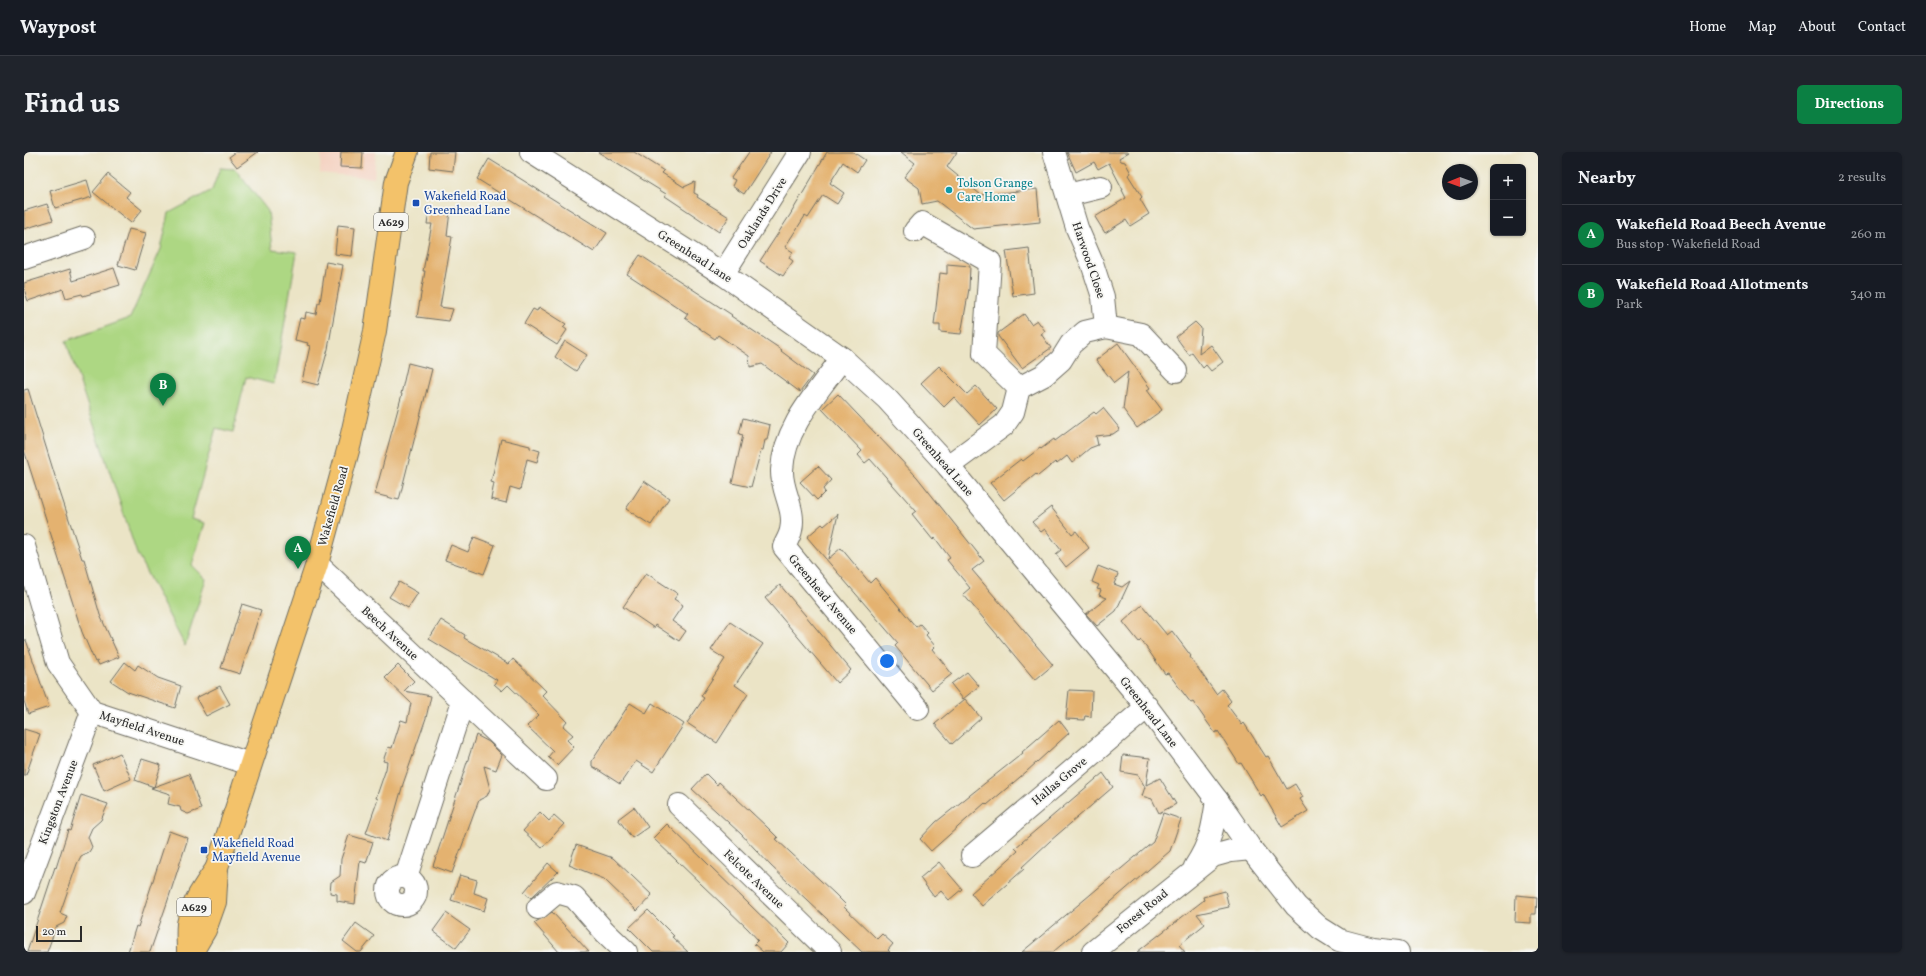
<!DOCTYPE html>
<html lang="en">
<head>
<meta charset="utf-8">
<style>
  :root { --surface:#171b24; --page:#20242c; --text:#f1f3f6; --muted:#9ea1a6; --line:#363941; --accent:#0b8043 }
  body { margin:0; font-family:Vollkorn,serif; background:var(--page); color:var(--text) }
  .controls { position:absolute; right:12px; top:12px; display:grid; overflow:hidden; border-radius:6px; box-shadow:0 1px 3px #0004 }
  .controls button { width:36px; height:36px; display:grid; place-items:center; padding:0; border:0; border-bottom:1px solid var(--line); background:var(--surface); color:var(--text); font:20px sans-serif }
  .compass { position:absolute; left:1418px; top:12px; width:36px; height:36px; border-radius:50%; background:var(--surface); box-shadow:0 1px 3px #0004; rotate:269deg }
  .scale { position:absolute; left:12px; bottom:10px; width:46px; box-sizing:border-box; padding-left:4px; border:2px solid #2b2b2b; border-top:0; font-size:11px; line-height:14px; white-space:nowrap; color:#2b2b2b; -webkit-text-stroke:3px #f6f6f2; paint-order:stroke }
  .you { position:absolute; left:863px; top:509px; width:14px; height:14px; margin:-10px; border:3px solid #fff; border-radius:50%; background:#1a73e8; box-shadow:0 0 0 6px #1a73e833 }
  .badge { display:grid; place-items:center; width:26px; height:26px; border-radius:50%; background:var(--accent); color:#fff; font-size:13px; font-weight:700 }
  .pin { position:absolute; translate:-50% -33px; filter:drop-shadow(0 1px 2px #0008) }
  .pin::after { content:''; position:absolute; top:21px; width:14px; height:12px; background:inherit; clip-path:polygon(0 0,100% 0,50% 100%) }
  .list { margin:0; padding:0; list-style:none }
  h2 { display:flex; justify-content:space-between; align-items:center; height:52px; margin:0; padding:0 16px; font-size:17px }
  h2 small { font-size:13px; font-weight:400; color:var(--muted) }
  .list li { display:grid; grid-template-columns:26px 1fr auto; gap:12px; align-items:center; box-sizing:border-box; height:60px; padding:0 16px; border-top:1px solid var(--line) }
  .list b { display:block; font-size:15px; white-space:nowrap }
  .list p { margin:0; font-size:13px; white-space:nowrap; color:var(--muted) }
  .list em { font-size:13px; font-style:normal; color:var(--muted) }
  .map { position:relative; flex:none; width:1514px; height:800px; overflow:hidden; border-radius:6px }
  header { display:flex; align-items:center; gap:24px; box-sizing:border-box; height:56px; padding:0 20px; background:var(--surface); border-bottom:1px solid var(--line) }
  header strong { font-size:19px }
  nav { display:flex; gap:22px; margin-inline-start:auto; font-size:14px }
  .intro { display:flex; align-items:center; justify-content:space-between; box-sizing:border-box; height:96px; padding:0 24px }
  h1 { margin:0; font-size:28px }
  .button { padding:10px 18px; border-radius:6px; background:var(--accent); color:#fff; font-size:14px; font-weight:700 }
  main { display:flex; gap:24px; padding:0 24px }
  aside { flex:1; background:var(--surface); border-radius:6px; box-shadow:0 1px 3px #0004 }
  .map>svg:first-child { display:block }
  .built { fill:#f5d3c2 }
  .green { fill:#add783; stroke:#6c8157 }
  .building { fill:#e4b270 }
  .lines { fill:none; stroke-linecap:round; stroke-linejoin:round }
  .minor-casing { stroke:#6e6c61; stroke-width:24 }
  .highway-casing { stroke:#6e6c61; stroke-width:24 }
  .minor { stroke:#fff; stroke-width:22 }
  .highway { stroke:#f3c26a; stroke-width:22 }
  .culture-dot { fill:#0f9aa8; stroke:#f6f6f2; stroke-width:1.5 }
  .transit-dot { fill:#1a4fb4; stroke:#f6f6f2; stroke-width:1.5 }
  .labels { text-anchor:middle; stroke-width:3.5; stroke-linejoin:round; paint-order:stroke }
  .shield { fill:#f6f6f2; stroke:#686867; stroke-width:1 }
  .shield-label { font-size:11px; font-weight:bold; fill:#2b2b2b }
  .culture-label { font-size:12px; fill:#0d838f; stroke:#f6f6f2; text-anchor:start }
  .transit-label { font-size:12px; fill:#164399; stroke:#f6f6f2; text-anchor:start }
  .street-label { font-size:12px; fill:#2b2b2b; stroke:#f6f6f2 }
</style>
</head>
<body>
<header>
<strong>Waypost</strong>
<nav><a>Home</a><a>Map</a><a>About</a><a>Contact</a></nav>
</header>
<div class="intro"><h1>Find us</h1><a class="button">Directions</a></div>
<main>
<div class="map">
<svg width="1514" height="800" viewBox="0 0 1514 800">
  <rect width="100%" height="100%" fill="#f6f6f2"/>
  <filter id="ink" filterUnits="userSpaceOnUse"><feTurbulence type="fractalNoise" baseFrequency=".025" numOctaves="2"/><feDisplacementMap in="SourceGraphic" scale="8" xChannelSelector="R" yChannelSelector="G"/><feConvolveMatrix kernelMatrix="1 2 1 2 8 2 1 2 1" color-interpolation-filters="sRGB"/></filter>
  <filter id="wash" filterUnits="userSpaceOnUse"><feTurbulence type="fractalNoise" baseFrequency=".012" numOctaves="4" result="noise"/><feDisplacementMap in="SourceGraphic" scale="16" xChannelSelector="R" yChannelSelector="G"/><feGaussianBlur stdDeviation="0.9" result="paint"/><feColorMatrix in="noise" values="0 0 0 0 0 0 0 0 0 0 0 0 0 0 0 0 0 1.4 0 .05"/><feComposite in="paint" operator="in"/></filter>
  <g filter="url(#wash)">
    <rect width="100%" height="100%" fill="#ebe4c6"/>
    <path class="built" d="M297,0H352L350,26L296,21Z"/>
    <path class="green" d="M196,16L211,17L244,59L248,97L273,100L250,232L222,225L209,280L192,276L167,367L181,371L168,413L182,427L161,494L113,402L42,189L106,166L137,97L145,61L188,38Z"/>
    <g id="blocks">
      <g class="building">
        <path d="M212,0H234L213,15L205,5Z"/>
        <path d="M317,0H339L338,16L316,15Z"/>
        <path d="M406,0H431L429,19L405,16Z"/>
        <path d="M574,0H610L640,19L638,21L660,35L671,30L670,41L674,43L673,45L705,65L695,80L641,44L642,42Z"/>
        <path d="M725,0H747L720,42L708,34L711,28L707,26Z"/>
        <path d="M803,0H829L841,8L833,20L819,10L806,31L820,41L813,52L799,43L784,66L781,64L761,95L769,100L765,106L769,109L759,124L736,109L766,63Z"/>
        <path d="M877,0H933L923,15L957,43L1013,37L1016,70L949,77L913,49L898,52L895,36L880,25L891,11Z"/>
        <path d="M1043,0H1105L1095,6L1097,9L1101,10L1107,21L1104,23L1118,45L1116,47L1125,62L1106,74L1102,68L1081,81L1071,65L1102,46L1098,38H1099L1085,11L1074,17L1070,10L1052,20Z"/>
        <path d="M465,7L583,81L570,100L453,27Z"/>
        <path d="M84,22L106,40L102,45L118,58L107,71L69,40Z"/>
        <path d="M63,28L68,45L31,56L26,39Z"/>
        <path d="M23,52L29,68L0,77V59Z"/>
        <path d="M405,57L426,59L423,84L428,85L416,155L429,157L425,169L393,165L401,119H399L408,72H403Z"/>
        <path d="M314,73L331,75L328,104L311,102Z"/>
        <path d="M105,77L122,81L111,118L94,113Z"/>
        <path d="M1005,96L1010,141L989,144L982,99Z"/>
        <path d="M616,103L708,163L707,164L758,198L757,199L789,223L776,240L738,212L726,215L725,204L694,183L691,187L682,181L661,166L664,162L603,122Z"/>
        <path d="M302,110L319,113L304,197L294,233L278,229L286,194L283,193L284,191L271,188L276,166L281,167L282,160L292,162L294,151H296Z"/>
        <path d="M923,112L946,114L945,137L937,182L916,180V173H910L916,121L923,122Z"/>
        <path d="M90,116L96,133L59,144L58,142L42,146L39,137L4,149L0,137V131L46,117L49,129Z"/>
        <path d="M515,155L542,172L539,175L543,178L533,193L500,172L509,157L513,159Z"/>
        <path d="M1000,162L1007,172L1013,168L1021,179L1017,182L1027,196L998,216L974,184V181Z"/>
        <path d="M1171,170L1177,176L1175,202L1187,193L1199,210L1187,219L1182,213L1179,216L1168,201L1165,203L1152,185Z"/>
        <path d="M541,189L563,203L552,219L531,205Z"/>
        <path d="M1094,191L1126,236L1123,238L1138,258L1113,276L1099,257L1104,220L1090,231L1072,208Z"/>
        <path d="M384,211L408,217L375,348L351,342L378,242H377Z"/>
        <path d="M915,214L943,242L952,234L973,257L956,273L930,245L920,255L897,231Z"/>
        <path d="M4,237L35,337L58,407H60L76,463L95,505L75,513L73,509L71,510L58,480L0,298V238Z"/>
        <path d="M814,242L893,325L960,409L948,418L1029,513L1011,528L939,442L946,436L923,408L926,406L911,386L909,388L888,362L892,359L846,307L841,311L834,303L838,299L798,257Z"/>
        <path d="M1079,256L1096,277L1089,282L1072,284L1074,293L1066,296L1048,311L1043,304L1033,312L1031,310L1014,324L1012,322L980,348L966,331L997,307L999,309L1016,296L1017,297L1030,287L1031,289L1070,260L1072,262Z"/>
        <path d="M719,266L746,273L743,288H741L739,298H737L727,335L708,331L719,283L715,282Z"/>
        <path d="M477,287L506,294V296L516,299L513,310L503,307L496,338L486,335L482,351L467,347L470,331L467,330Z"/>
        <path d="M794,314L807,328L799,337L801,340L793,348L776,330Z"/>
        <path d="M620,329L645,346L627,373L602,357Z"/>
        <path d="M1027,355L1048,382L1052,379L1065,396L1042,415L1032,402L1037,398L1021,377L1017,380L1008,370Z"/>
        <path d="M814,362L804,407L817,396L846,431L851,426L892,475L896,472L904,481L902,483L911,494L908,497L928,522L908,538L871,494L874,491L783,385L798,372L800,374Z"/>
        <path d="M450,385L471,393L460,422L421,408L427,393L444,400Z"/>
        <path d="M1074,414L1094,422L1090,432L1098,435L1106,429L1092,459L1073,474L1062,462L1083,446L1075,443L1077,438L1073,437L1075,433L1068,430Z"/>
        <path d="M622,421L654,442L650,447L659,453L648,469L662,479L655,489L631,473L630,476L599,455Z"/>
        <path d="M375,430L394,441L384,456L365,445Z"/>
        <path d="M756,433L827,518L813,531L741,446Z"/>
        <path d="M218,452L237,458L216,522L197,516Z"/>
        <path d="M1118,453L1143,483L1148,479L1167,504L1166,505L1192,542L1198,537L1207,549L1203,553L1218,573L1220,571L1242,605L1244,604L1263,637L1271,632L1279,645L1276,647L1284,659L1258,675L1239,642L1237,644L1217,611L1215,612L1194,579L1191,581L1169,550L1167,551L1144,521L1141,522L1117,488L1115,490L1099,470Z"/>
        <path d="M417,468L441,483L440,486L485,512L489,507L522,539L518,543L543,569L539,574L549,583L543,588L550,595L533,613L524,605L529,599L503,574L515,563L484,533L478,539L470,532L473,528L405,487Z"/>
        <path d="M706,470L739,492L711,533L724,542L693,591L663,571L680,546L677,544L701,507L687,498Z"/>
        <path d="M0,488H2L25,555L4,562L0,549Z"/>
        <path d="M101,510L111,518L114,513L134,526L157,534L151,556L104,540L87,529Z"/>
        <path d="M374,513L390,529L380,539L407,544L402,566L379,632L363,689L342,681L354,647L352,646L362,617L363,610L359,609L364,595L368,596L377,568L383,570L387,551L361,526Z"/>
        <path d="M943,520L955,534L939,547L927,532Z"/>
        <path d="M196,534L206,552L182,564L172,546Z"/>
        <path d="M1045,538L1068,539L1067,565L1061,564L1060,568L1042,567Z"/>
        <path d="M941,547L957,566L928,592L911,572Z"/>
        <path d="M606,551L622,561L628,551L660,572L629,620L612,609L596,632L568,614V609Z"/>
        <path d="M1035,568L1045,581L1002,620L963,653L961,651L907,699L896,687L912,670L999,601L998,600Z"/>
        <path d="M0,577L16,582L2,623H0Z"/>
        <path d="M452,583L465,590L478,603L472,618L460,614L466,637L463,644L455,648L428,721L409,714Z"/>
        <path d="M96,601L107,627L80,639L69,613Z"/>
        <path d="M1099,603L1126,606L1122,633L1136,626L1152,652L1135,661L1128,647L1118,644L1121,635L1114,623L1097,620Z"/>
        <path d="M118,607L137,613L130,635L111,628Z"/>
        <path d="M1079,621L1089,635L1026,689L998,715L1000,717L958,754L947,741L994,699L991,696Z"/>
        <path d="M165,622L177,657L164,662L157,659L156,655L144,652L146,642L127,636Z"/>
        <path d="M682,622L693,633L695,630L743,675L754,686L752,687L811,742L822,753L820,755L853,787L858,782L869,792L864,798L866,800H838L747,714L717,682L668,637Z"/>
        <path d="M57,643L84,652L77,668L68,676L64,685L68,695L65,700L57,704L53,712L36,761L43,764L40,771L32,775L23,800H3L31,715L32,716L44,678L46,679Z"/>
        <path d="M610,655L624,675L608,686L594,667Z"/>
        <path d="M516,660L525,669L530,663L540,672L518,696L499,679Z"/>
        <path d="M1139,661L1157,667L1146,699L1029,800H998L1129,690Z"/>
        <path d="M643,672L765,791L757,800H739L730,792L734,788L724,777L629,686Z"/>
        <path d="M145,679L164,686L143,751L126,800H104L112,774L114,775Z"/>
        <path d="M325,683L349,690L342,711L336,709L331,752L313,749V742L306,741L307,730L316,724L317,707Z"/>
        <path d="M552,693L589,706L628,743L613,759L580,727L545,713Z"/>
        <path d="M915,710L938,737L925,748L917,739L910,745L896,726Z"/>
        <path d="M524,711L534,720L507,746L500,740Z"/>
        <path d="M436,723L453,728L450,741L464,746L460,759L427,748Z"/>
        <path d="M1201,739L1205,755L1173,762L1181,772L1155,793L1161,800H1113L1180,748L1179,745Z"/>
        <path d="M1492,743L1513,745L1512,762H1507V771L1491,770Z"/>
        <path d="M624,758L650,784L648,785L664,800H629L605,776Z"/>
        <path d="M528,760L553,787L565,800H535L510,771Z"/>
        <path d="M422,761L446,778L432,796L409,779Z"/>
        <path d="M332,771L350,784L337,800H333L319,789Z"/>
      </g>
    </g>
  </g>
  <g filter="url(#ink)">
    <use href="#blocks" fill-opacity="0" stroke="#6e6c61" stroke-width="1"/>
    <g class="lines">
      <g class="minor-casing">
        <g id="minor">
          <path d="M507,0L699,122L818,206L863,247L924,314L1123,555L1193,648L1227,697L1272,754L1296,776L1315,788L1349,797L1374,800"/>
          <path d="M1030,0L1053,76L1068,111L1079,145L1082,175"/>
          <path d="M1044,43L1077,35"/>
          <path d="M891,79L898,71L966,110L960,202L995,236"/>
          <path d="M0,106L60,86"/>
          <path d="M699,122L776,0"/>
          <path d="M818,206C794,240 760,275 758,318C757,339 772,357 767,378C766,384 762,390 760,395L894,557"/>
          <path d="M924,314L980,273L989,260L995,236L1020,223L1037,208L1047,192L1061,180L1082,175L1117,182L1152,219"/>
          <path d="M0,394L34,511L68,560L226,612"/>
          <path d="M293,412L522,627"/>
          <path d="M655,653L806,800"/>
          <path d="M948,704L1123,555"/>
          <path d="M1171,715C1187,690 1189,676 1193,648"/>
          <path d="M382,725L439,549"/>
          <circle cx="378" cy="739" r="14"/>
          <path d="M0,741L68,560"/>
          <path d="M514,756L533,740L550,745L581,780L602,800"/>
          <path d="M1069,800L1189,704L1207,699L1227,697"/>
        </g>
      </g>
      <g class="highway-casing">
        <g id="highway">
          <path d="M164,800C164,791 163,781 164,772C168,751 181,733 193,716"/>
          <path d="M168,800L181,778L191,750L193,715L293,412L326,291L351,179L372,30L383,0"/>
        </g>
      </g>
      <use href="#minor" class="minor"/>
      <use href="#highway" class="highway"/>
    </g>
  </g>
  <circle class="culture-dot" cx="925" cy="38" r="4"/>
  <g class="transit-dot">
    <rect x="388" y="47" width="8" height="8" rx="2"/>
    <rect x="176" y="694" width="8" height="8" rx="2"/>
  </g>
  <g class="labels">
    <g class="shield">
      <rect x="350" y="61" width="34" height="18" rx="3"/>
      <rect x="153" y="746" width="34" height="18" rx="3"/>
    </g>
    <g class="shield-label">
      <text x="367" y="74">A629</text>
      <text x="170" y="759">A629</text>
    </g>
    <g class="culture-label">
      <text x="933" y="35">Tolson Grange<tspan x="933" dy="14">Care Home</tspan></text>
    </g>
    <g class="transit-label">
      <text x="400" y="48">Wakefield Road<tspan x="400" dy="14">Greenhead Lane</tspan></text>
      <text x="188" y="695">Wakefield Road<tspan x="188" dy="14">Mayfield Avenue</tspan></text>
    </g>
    <g class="street-label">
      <text transform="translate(738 61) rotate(-58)" y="4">Oaklands Drive</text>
      <text transform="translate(671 104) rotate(33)" y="4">Greenhead Lane</text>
      <text transform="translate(1065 108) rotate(71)" y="4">Harwood Close</text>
      <text transform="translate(919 310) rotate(49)" y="4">Greenhead Lane</text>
      <text transform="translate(309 354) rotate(-74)" y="4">Wakefield Road</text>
      <text transform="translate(799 442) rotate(50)" y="4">Greenhead Avenue</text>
      <text transform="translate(366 481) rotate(43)" y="4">Beech Avenue</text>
      <text transform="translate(1125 560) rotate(52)" y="4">Greenhead Lane</text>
      <text transform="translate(118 576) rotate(18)" y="4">Mayfield Avenue</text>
      <text transform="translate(1035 629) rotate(-40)" y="4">Hallas Grove</text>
      <text transform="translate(34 650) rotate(-69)" y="4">Kingston Avenue</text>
      <text transform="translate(730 727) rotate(44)" y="4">Felcote Avenue</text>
      <text transform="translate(1118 759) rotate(-39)" y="4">Forest Road</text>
    </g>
  </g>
</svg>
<div class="controls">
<button>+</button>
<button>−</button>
</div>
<svg class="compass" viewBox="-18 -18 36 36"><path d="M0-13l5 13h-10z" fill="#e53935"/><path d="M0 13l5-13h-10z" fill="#9ea1a6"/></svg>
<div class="scale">20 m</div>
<div class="you"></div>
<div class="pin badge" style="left:274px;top:417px">A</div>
<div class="pin badge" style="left:139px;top:254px">B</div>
</div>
<aside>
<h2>Nearby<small>2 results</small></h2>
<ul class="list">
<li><span class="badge">A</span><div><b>Wakefield Road Beech Avenue</b><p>Bus stop · Wakefield Road</p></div><em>260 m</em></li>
<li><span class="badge">B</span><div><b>Wakefield Road Allotments</b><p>Park</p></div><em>340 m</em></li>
</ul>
</aside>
</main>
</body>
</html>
